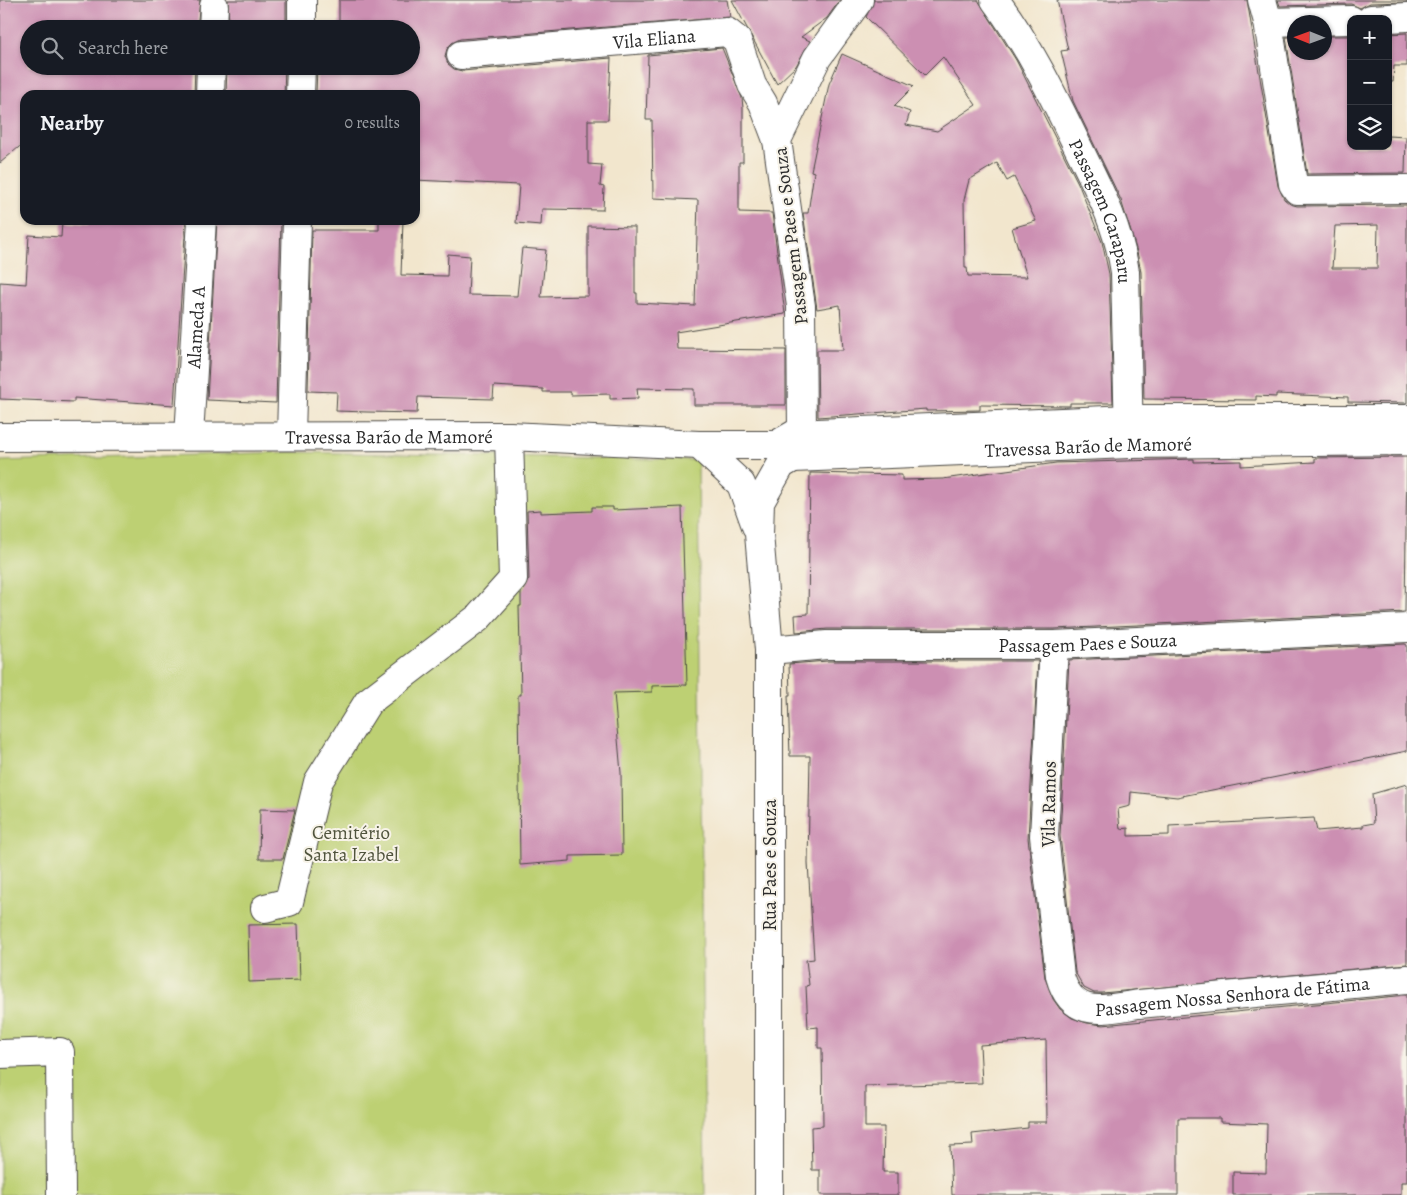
<!DOCTYPE html>
<html lang="en">
<head>
<meta charset="utf-8">
<style>
  :root { --surface:#171b24; --page:#242831; --text:#f1f3f6; --muted:#9ea1a6; --line:#363941 }
  body { margin:0; font-family:Alegreya,serif; background:var(--page); color:var(--text) }
  .controls { position:absolute; right:15px; top:15px; display:grid; overflow:hidden; border-radius:10px; box-shadow:0 1px 4px #0004 }
  .controls button { width:45px; height:45px; display:grid; place-items:center; padding:0; border:0; border-bottom:1px solid var(--line); background:var(--surface); color:var(--text); font:25px sans-serif }
  .compass { position:absolute; left:1287px; top:15px; width:45px; height:45px; border-radius:50%; background:var(--surface); box-shadow:0 1px 4px #0004; rotate:271deg }
  .list { margin:0; padding:0; list-style:none }
  h2 { display:flex; justify-content:space-between; align-items:center; height:65px; margin:0; padding:0 20px; font-size:21px }
  h2 small { font-size:16px; font-weight:400; color:var(--muted) }
  .icon { flex:none; width:28px; height:28px; fill:none; stroke:currentColor; stroke-width:2; stroke-linecap:round; stroke-linejoin:round }
  .map { position:relative; flex:none; width:1407px; height:1195px; overflow:hidden }
  .search { position:absolute; background:var(--surface); box-shadow:0 1px 4px #0004; left:20px; top:20px; width:400px; height:55px; display:flex; align-items:center; gap:12px; box-sizing:border-box; padding:0 18px; border-radius:28px; color:var(--muted); font-size:19px }
  .panel { position:absolute; background:var(--surface); box-shadow:0 1px 4px #0004; left:20px; top:90px; width:400px; height:135px; border-radius:15px }
  .map>svg:first-child { display:block }
  .green { fill:#bdd073; stroke:#747e4f }
  .building { fill:#cc8fb2; fill-rule:evenodd }
  .lines { fill:none; stroke-linecap:round; stroke-linejoin:round }
  .minor-casing { stroke:#494743; stroke-width:30 }
  .minor { stroke:#fff; stroke-width:28 }
  .labels { text-anchor:middle; stroke-width:4; stroke-linejoin:round; paint-order:stroke }
  .street-label { font-size:19px; fill:#2b2b2b; stroke:#f7f3e8 }
  .park-label { font-size:19px; fill:#50543d; stroke:#f7f3e8 }
</style>
</head>
<body>
<div class="map">
<svg width="1407" height="1195" viewBox="0 0 1407 1195">
  <rect width="100%" height="100%" fill="#f7f3e8"/>
  <filter id="ink" filterUnits="userSpaceOnUse"><feTurbulence type="fractalNoise" baseFrequency=".02" numOctaves="2"/><feDisplacementMap in="SourceGraphic" scale="10" xChannelSelector="R" yChannelSelector="G"/><feConvolveMatrix kernelMatrix="1 2 1 2 8 2 1 2 1" color-interpolation-filters="sRGB"/></filter>
  <filter id="wash" filterUnits="userSpaceOnUse"><feTurbulence type="fractalNoise" baseFrequency=".0096" numOctaves="4" result="noise"/><feDisplacementMap in="SourceGraphic" scale="20" xChannelSelector="R" yChannelSelector="G"/><feGaussianBlur stdDeviation="1.12" result="paint"/><feColorMatrix in="noise" values="0 0 0 0 0 0 0 0 0 0 0 0 0 0 0 0 0 1.4 0 .05"/><feComposite in="paint" operator="in"/></filter>
  <g filter="url(#wash)">
    <rect width="100%" height="100%" fill="#f2e6cd"/>
    <path class="green" d="M289,452L698,460L705,1195H0V461Z"/>
    <g id="blocks">
      <g class="building">
        <path d="M0,0H200L197,29H29V66H195L194,95H25V142L0,163Z"/>
        <path d="M228,0H286V29H229Z"/>
        <path d="M339,0H727L730,17L460,39L452,43L447,49L445,56L448,64L454,69L462,71L611,58L608,120H588V164L602,165L600,186L604,187L603,210L542,209L541,225L516,223L519,185L415,180V95H316L317,66H411V29H339Z"/>
        <path d="M732,0H840L827,18L801,37L810,41L796,66L777,84Z"/>
        <path d="M874,0H978L1016,60L1078,183L1102,242L1109,274L1113,403H1070V406L980,405V410L926,411V409L818,417L817,350H843L840,305L817,309L803,213H808L814,172L811,171L829,84L842,54L914,86L894,106L910,112L906,125L937,131L976,105L943,57L925,75L866,17ZM997,163L1007,181L1014,177L1036,221L1012,228L1027,277L968,276L967,268H965L964,200L969,180Z"/>
        <path d="M1057,0H1247L1278,186L1284,199L1290,204L1297,206L1407,205V403L1348,402V397L1276,394V397L1256,396V400L1144,399L1141,272L1137,252L1121,200L1073,101L1061,51L1068,50ZM1378,225L1377,268H1332L1335,226Z"/>
        <path d="M1278,0H1407V2L1370,3L1360,8L1351,4L1280,6Z"/>
        <path d="M1407,33V66H1394L1393,82H1388V34Z"/>
        <path d="M1324,36H1351V146H1388V136L1406,137L1405,173L1307,174L1286,37H1294V52H1324Z"/>
        <path d="M722,48L742,98L743,108V162H739V212L772,213L785,314L676,332L677,349L786,350V405H694V389L637,388L638,398L610,399V394L571,395V392H543V389L494,386L493,399L418,397L417,413L367,412L336,411L337,392L308,391L312,230H379V220H403L401,275L447,276L448,254L470,256L468,295L517,296L522,248L546,250L541,297L588,296V226L635,227V293H637V303L695,306L698,200L653,198L652,120H646L648,55Z"/>
        <path d="M227,66H285L284,95H226Z"/>
        <path d="M89,220H186L174,405L74,398V402L0,399V282L26,284L29,235L61,237L62,222L89,224Z"/>
        <path d="M217,220H281L276,403L207,400Z"/>
        <path d="M1407,457L1405,612L1054,629H827L796,632L795,615L808,614L810,473L902,475V480L943,479L1056,463L1194,459V462L1241,461V466L1315,462V458Z"/>
        <path d="M592,507H613V510L682,507L687,685L652,686V692L614,693L621,773L622,855L570,856V861L520,865L518,695H521L519,606H521V593L529,579L527,511L541,510V513L592,511Z"/>
        <path d="M1405,644L1407,645V751L1177,797L1131,792L1130,806L1118,809L1120,829L1128,828V836L1169,835V826L1314,818L1317,831L1363,827V825L1374,823L1372,794L1407,784V964L1102,993H1094L1084,988L1075,972L1060,836L1069,660Z"/>
        <path d="M828,661H1038L1028,838L1045,978L1053,999L1060,1009L1072,1018L1087,1023L1103,1025L1407,995V1182H1401V1195H1233V1172L1266,1173L1267,1124L1220,1122V1118H1178V1195H952L950,1146L973,1145L972,1134L1028,1128V1122H1047L1046,1040L980,1045L982,1083L865,1086V1127H884L883,1172H898V1195H820V1170H812L811,1127L823,1126L822,1048H818V1027L808,1028L806,986L809,985L806,960L814,959L808,863L810,756H790L788,695H790L789,664Z"/>
        <path d="M260,809L295,810L283,859H259Z"/>
        <path d="M298,924L300,980L249,982L248,925Z"/>
      </g>
    </g>
  </g>
  <g filter="url(#ink)">
    <use href="#blocks" fill-opacity="0" stroke="#494743" stroke-width="1"/>
    <g class="lines">
      <g class="minor-casing">
        <g id="minor">
          <path id="s1" d="M995,0C1028,44 1053,95 1077,145C1098,188 1118,224 1125,272L1129,437"/>
          <path d="M1262,0L1268,22L1293,184L1297,190L1407,189"/>
          <path d="M1371,19L1407,17"/>
          <path d="M1268,22L1351,20"/>
          <path d="M213,29L214,6"/>
          <path d="M302,29V0"/>
          <path id="s2" d="M461,55L727,32L737,40L752,85L763,103L777,140"/>
          <path d="M210,95L211,66"/>
          <path d="M300,95L301,66"/>
          <path d="M802,434L801,306L777,140L817,58L859,0"/>
          <path d="M291,435L297,220"/>
          <path id="s3" d="M189,436L202,220"/>
          <path id="s4" d="M0,437L509,436L699,445H776L795,434L1129,419H1407"/>
          <path d="M699,445L741,484L756,526"/>
          <path id="s5" d="M780,448L793,458L1129,444L1407,441"/>
          <path id="s6" d="M1054,645L1044,836L1060,976C1072,1020 1104,1009 1139,1004L1407,979"/>
          <path id="s7" d="M769,650L827,645H1054L1407,628"/>
          <path d="M265,908L289,902L318,782L368,702L478,618L513,579L509,436"/>
          <path d="M0,1054L60,1052L61,1195"/>
          <path d="M769,1195V650L759,534L760,502L781,465L793,458"/>
        </g>
      </g>
      <use href="#minor" class="minor"/>
    </g>
  </g>
  <g class="labels">
    <g class="street-label">
      <text dy="7" stroke="none"><textPath href="#s2" startOffset="194">Vila Eliana</textPath></text>
      <text dy="7" stroke="none"><textPath href="#s1" startOffset="238">Passagem Caraparu</textPath></text>
      <text transform="translate(790 236) rotate(-97)" y="7">Passagem Paes e Souza</text>
      <text dy="7" stroke="none"><textPath href="#s3" startOffset="109">Alameda A</textPath></text>
      <text dy="7" stroke="none"><textPath href="#s4" startOffset="389">Travessa Barão de Mamoré</textPath></text>
      <text dy="7" stroke="none"><textPath href="#s5" startOffset="312">Travessa Barão de Mamoré</textPath></text>
      <text dy="7" stroke="none"><textPath href="#s7" startOffset="319">Passagem Paes e Souza</textPath></text>
      <text transform="translate(1048 804) rotate(-89)" y="7">Vila Ramos</text>
      <text transform="translate(769 865) rotate(-90)" y="7">Rua Paes e Souza</text>
      <text dy="7" stroke="none"><textPath href="#s6" startOffset="522">Passagem Nossa Senhora de Fátima</textPath></text>
    </g>
    <g class="park-label">
      <text x="351" y="839">Cemitério<tspan x="351" dy="22">Santa Izabel</tspan></text>
    </g>
  </g>
</svg>
<div class="controls">
<button>+</button>
<button>−</button>
<button><svg class="icon" aria-label="layers" viewBox="0 0 24 24"><path d="M12 4l9 5-9 5-9-5zM3 14l9 5 9-5"/></svg></button>
</div>
<svg class="compass" viewBox="-18 -18 36 36"><path d="M0-13l5 13h-10z" fill="#e53935"/><path d="M0 13l5-13h-10z" fill="#9ea1a6"/></svg>
<div class="search"><svg class="icon" aria-label="search" viewBox="0 0 24 24"><circle cx="10" cy="10" r="6"/><path d="M15 15l6 6"/></svg>Search here</div>
<section class="panel">
<h2>Nearby<small>0 results</small></h2>
<ul class="list">
</ul>
</section>
</div>
</body>
</html>
